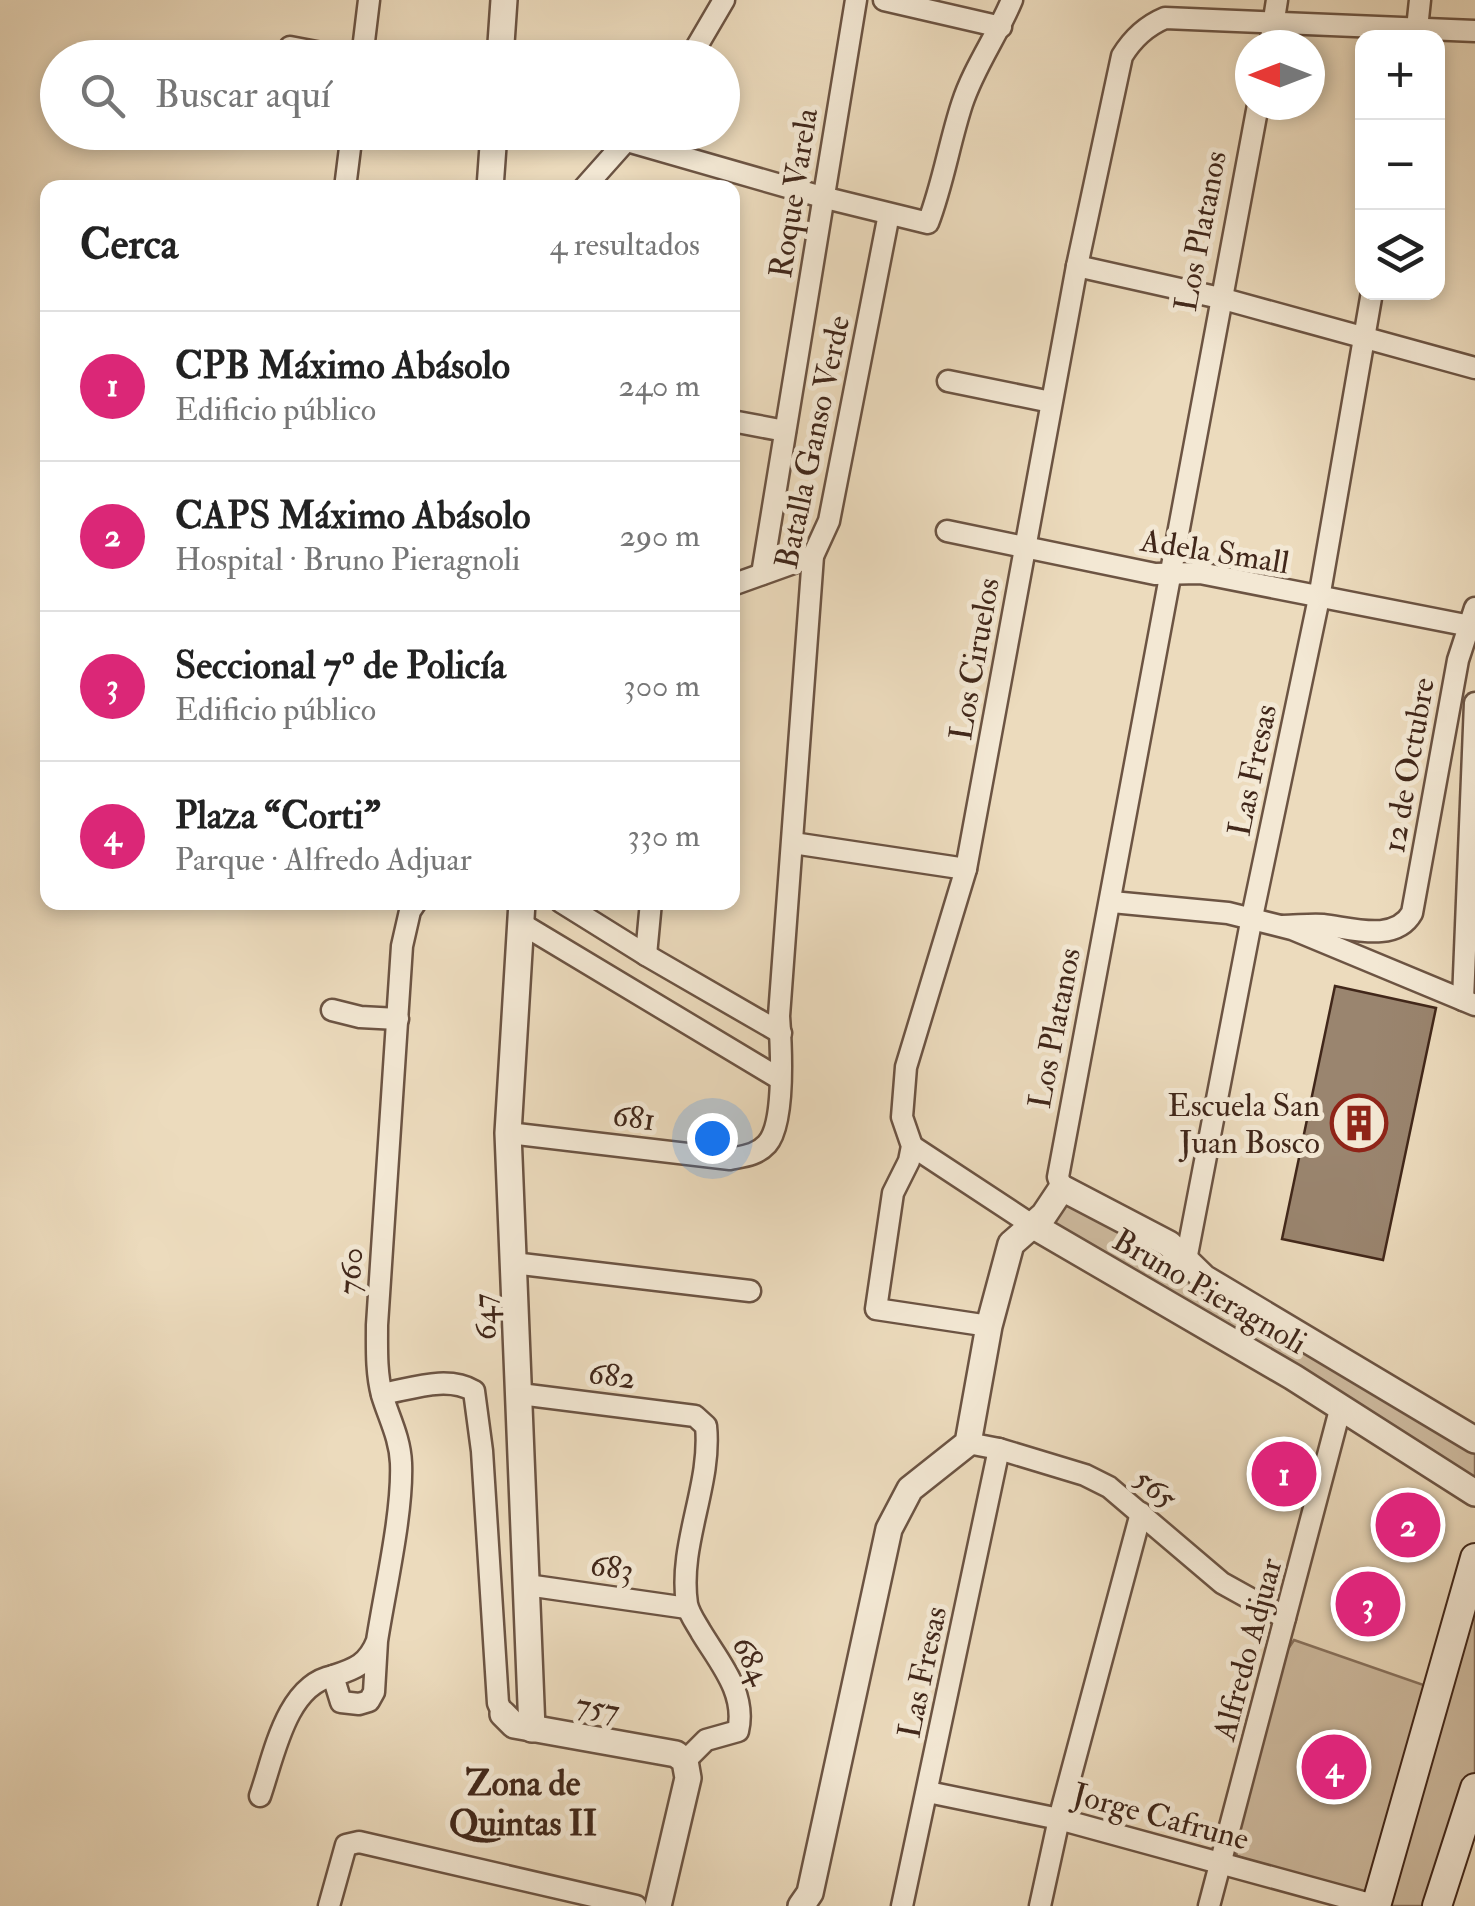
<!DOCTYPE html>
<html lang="es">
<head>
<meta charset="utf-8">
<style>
  :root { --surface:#fff; --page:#f2f2f2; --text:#222; --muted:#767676; --line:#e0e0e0; --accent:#db2777 }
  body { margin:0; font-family:"IM FELL Double Pica",serif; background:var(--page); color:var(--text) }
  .controls { position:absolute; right:30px; top:30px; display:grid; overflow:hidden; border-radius:20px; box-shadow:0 5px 15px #0003 }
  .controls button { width:90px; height:90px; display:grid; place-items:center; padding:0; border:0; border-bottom:2px solid var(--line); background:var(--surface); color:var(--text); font:50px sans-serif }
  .compass { position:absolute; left:1235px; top:30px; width:90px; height:90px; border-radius:50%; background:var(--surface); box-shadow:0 5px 15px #0003; rotate:270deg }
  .you { position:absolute; left:712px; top:1138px; width:35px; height:35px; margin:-25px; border:8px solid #fff; border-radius:50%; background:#1a73e8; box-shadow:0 0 0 15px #1a73e833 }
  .badge { display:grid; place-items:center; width:65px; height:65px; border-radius:50%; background:var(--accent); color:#fff; font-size:32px; font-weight:700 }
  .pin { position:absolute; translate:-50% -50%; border:5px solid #fff; box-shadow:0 2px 10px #0006 }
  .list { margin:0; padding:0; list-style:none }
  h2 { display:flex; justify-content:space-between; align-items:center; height:130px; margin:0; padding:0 40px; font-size:42px }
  h2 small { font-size:32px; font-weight:400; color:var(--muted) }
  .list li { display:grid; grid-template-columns:65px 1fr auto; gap:30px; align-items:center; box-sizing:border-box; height:150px; padding:0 40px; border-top:2px solid var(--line) }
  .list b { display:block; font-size:38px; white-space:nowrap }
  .list p { margin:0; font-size:32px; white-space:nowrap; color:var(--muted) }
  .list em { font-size:32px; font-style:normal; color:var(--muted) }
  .icon { flex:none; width:55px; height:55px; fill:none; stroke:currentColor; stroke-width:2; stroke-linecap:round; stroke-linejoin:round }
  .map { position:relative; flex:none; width:1475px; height:1906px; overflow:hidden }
  .search { position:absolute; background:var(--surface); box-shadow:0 5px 15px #0003; left:40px; top:40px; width:700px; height:110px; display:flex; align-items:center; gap:25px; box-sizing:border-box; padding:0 35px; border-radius:55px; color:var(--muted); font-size:38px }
  .panel { position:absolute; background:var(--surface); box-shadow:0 5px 15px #0003; left:40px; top:180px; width:700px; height:730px; border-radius:20px }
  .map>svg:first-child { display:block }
  .green { fill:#cfbca1; stroke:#88725e; stroke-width:2.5 }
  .building { fill:#9a856f; stroke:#41271a; stroke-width:2.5 }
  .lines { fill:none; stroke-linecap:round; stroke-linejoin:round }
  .minor-casing { stroke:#6c5443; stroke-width:25 }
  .tertiary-casing { stroke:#6c5443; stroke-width:30 }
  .secondary-casing { stroke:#41271a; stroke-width:32 }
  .minor { stroke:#f3e8d4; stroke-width:20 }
  .tertiary { stroke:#f3e8d4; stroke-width:25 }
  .secondary { stroke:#f3e8d4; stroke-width:28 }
  .labels { text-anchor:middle; stroke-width:10; stroke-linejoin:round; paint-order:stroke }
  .street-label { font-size:32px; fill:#41271a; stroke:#f3e8d4 }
  .poi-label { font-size:32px; fill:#41271a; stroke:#f3e8d4; text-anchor:end }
  .neighbourhood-label { font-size:35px; font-weight:bold; fill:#41271a; stroke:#f3e8d4 }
</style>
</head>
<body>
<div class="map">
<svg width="1475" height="1906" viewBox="0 0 1475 1906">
  <rect width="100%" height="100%" fill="#ecdbbd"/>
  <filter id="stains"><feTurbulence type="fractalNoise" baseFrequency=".002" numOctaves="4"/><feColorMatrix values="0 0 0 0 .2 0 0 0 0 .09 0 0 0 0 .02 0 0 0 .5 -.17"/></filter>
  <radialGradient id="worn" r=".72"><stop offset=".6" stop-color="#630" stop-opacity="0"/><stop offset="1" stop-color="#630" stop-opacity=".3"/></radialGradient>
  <g class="green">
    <path d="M1062,1188L1475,1440V1493L1032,1225Z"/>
    <path d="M1475,1558V1788L1437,1906H1376Z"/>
    <path d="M1294,1640L1435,1689L1372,1904L1237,1856L1234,1845L1288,1649Z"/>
  </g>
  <path class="building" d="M1335,986L1436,1008L1383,1260L1282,1239Z"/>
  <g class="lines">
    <g class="minor-casing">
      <g id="minor">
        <path d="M884,0L1001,27"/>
        <path d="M1416,38L1420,0"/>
        <path d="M1270,45L1277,0"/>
        <path d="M290,47L348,58"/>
        <path d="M362,58L369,0"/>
        <path d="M690,58L724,0"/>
        <path d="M627,141L822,197L928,223C943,184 949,144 962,104C974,67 997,36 1012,0"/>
        <path d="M345,188L352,132"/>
        <path d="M584,188L633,133"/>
        <path d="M1077,266L1220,298L1475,368"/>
        <path d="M948,381L1051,402"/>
        <path d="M732,421L785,431"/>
        <path d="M947,531L1155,574L1200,573L1475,627"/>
        <path d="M762,574L856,0"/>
        <path d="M732,585L813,556"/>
        <path d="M793,843L966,869"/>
        <path d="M561,902L646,955L781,1033"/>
        <path d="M1112,902L1228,913L1292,929L1475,1005"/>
        <path d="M522,924L780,1079"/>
        <path d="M1282,926C1296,926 1310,924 1323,925C1351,928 1395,943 1412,913L1458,660L1475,608"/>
        <path d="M646,955L651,902"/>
        <path d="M1463,1000L1475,703"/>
        <path d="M332,1010L360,1017L398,1019"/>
        <path d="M508,1133L730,1159C745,1156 757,1155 767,1144C786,1123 781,1044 779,1016L813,556L829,521L889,214"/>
        <path d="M912,1146L1032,1225"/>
        <path d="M1062,1188L1058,1177L1258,105"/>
        <path d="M1186,1260L1252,917L1319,598L1372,292"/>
        <path d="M513,1263L750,1291"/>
        <path d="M989,1326L876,1309L893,1193L909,1161L912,1146L902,1117L906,1067L966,869L1077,266L1122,56C1133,38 1146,26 1165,18L1475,31"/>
        <path d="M382,1394C411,1389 447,1375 474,1391L482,1451L498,1703L503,1714"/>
        <path d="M520,1394L695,1416L706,1426C712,1485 678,1544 687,1604C689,1614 696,1623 701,1632C719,1662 747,1693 738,1731L706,1740L685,1761"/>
        <path d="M968,1443L999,1449L1085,1475L1109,1487L1222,1583L1285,1618"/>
        <path d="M527,1585L687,1608"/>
        <path d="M377,1641L374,1692L369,1701L359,1704L341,1702L333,1676C355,1669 368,1664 377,1641C385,1589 403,1513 401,1463C400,1438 389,1418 382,1395C376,1372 377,1348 377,1325L402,946L410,911L416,902"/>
        <path d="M928,1792L1059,1819L1377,1906"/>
        <path d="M260,1796C274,1756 286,1685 333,1676"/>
        <path d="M329,1906L346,1845L359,1842L636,1906"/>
        <path d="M902,1906L999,1449"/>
        <path d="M1040,1906L1059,1819L1141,1513"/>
        <path d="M1209,1906L1341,1406"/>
      </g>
    </g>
    <g class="tertiary-casing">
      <g id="tertiary">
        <path d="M500,58L504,0"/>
        <path d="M490,188L494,132"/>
        <path d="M522,902L508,1133L532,1729"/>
        <path d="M1032,1225L1293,1377L1475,1493"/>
        <path d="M503,1714L514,1725L676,1754L685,1761L688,1778L658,1906"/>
        <path d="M801,1906L810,1893L889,1529L910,1489L968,1443L989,1326L1011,1244L1044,1215L1062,1188L1169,1244L1204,1278L1475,1440"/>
      </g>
    </g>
    <g class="secondary-casing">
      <g id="secondary">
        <path d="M1376,1906L1475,1558"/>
        <path d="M1437,1906L1475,1788"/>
      </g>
    </g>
    <use href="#minor" class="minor"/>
    <use href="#tertiary" class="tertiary"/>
    <use href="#secondary" class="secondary"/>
  </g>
  <defs>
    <g id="building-ring" transform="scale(2.875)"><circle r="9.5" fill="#f3e8d4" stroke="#8f2418" stroke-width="1.5"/><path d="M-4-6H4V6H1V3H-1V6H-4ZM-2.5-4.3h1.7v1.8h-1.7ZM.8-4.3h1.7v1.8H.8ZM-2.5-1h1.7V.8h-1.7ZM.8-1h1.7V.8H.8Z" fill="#8f2418"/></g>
  </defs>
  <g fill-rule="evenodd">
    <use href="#building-ring" x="1359" y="1123"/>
  </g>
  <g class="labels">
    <g class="street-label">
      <text transform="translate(793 193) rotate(-81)" y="11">Roque Varela</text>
      <text transform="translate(1200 231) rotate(-79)" y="11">Los Platanos</text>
      <text transform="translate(812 442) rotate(-78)" y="11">Batalla Ganso Verde</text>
      <text transform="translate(1215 551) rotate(9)" y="11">Adela Small</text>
      <text transform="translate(974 659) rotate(-80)" y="11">Los Ciruelos</text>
      <text transform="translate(1408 765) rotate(-80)" y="11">12 de Octubre</text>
      <text transform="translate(1252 770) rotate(-78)" y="11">Las Fresas</text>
      <text transform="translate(1054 1028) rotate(-79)" y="11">Los Platanos</text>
      <text transform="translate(634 1117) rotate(7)" y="11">681</text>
      <text transform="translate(350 1271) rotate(-86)" y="11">760</text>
      <text transform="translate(1210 1291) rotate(30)" y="11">Bruno Pieragnoli</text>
      <text transform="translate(484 1317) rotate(-93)" y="11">647</text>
      <text transform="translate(612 1375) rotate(7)" y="11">682</text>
      <text transform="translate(1156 1488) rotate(40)" y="11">565</text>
      <text transform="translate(612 1567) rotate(8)" y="11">683</text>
      <text transform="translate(1247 1649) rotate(-75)" y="11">Alfredo Adjuar</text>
      <text transform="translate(752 1660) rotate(64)" y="11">684</text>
      <text transform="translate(922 1672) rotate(-78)" y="11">Las Fresas</text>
      <text transform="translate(598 1707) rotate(10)" y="11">757</text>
      <text transform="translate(1161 1816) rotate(15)" y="11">Jorge Cafrune</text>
    </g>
    <g class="poi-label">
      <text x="1320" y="1116">Escuela San<tspan x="1320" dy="37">Juan Bosco</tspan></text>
    </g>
    <g class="neighbourhood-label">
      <text x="523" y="1795">Zona de<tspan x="523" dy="40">Quintas II</tspan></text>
    </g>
  </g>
  <rect width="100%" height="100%" filter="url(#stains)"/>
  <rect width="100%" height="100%" fill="url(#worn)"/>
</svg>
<div class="controls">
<button>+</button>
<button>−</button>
<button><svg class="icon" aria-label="layers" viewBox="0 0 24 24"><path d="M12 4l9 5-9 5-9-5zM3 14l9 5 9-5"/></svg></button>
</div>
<svg class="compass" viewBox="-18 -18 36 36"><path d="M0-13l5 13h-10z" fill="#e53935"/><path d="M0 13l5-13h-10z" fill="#767676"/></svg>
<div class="you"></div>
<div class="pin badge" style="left:1284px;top:1474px">1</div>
<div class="pin badge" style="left:1408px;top:1525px">2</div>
<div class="pin badge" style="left:1368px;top:1604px">3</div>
<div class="pin badge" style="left:1334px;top:1767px">4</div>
<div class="search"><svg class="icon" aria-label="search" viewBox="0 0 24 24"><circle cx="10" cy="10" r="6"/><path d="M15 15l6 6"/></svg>Buscar aquí</div>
<section class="panel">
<h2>Cerca<small>4 resultados</small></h2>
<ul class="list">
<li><span class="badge">1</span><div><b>CPB Máximo Abásolo</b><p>Edificio público</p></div><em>240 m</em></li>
<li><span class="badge">2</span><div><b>CAPS Máximo Abásolo</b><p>Hospital · Bruno Pieragnoli</p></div><em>290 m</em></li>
<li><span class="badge">3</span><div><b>Seccional 7º de Policía</b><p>Edificio público</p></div><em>300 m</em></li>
<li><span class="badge">4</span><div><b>Plaza “Corti”</b><p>Parque · Alfredo Adjuar</p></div><em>330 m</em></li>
</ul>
</section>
</div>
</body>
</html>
